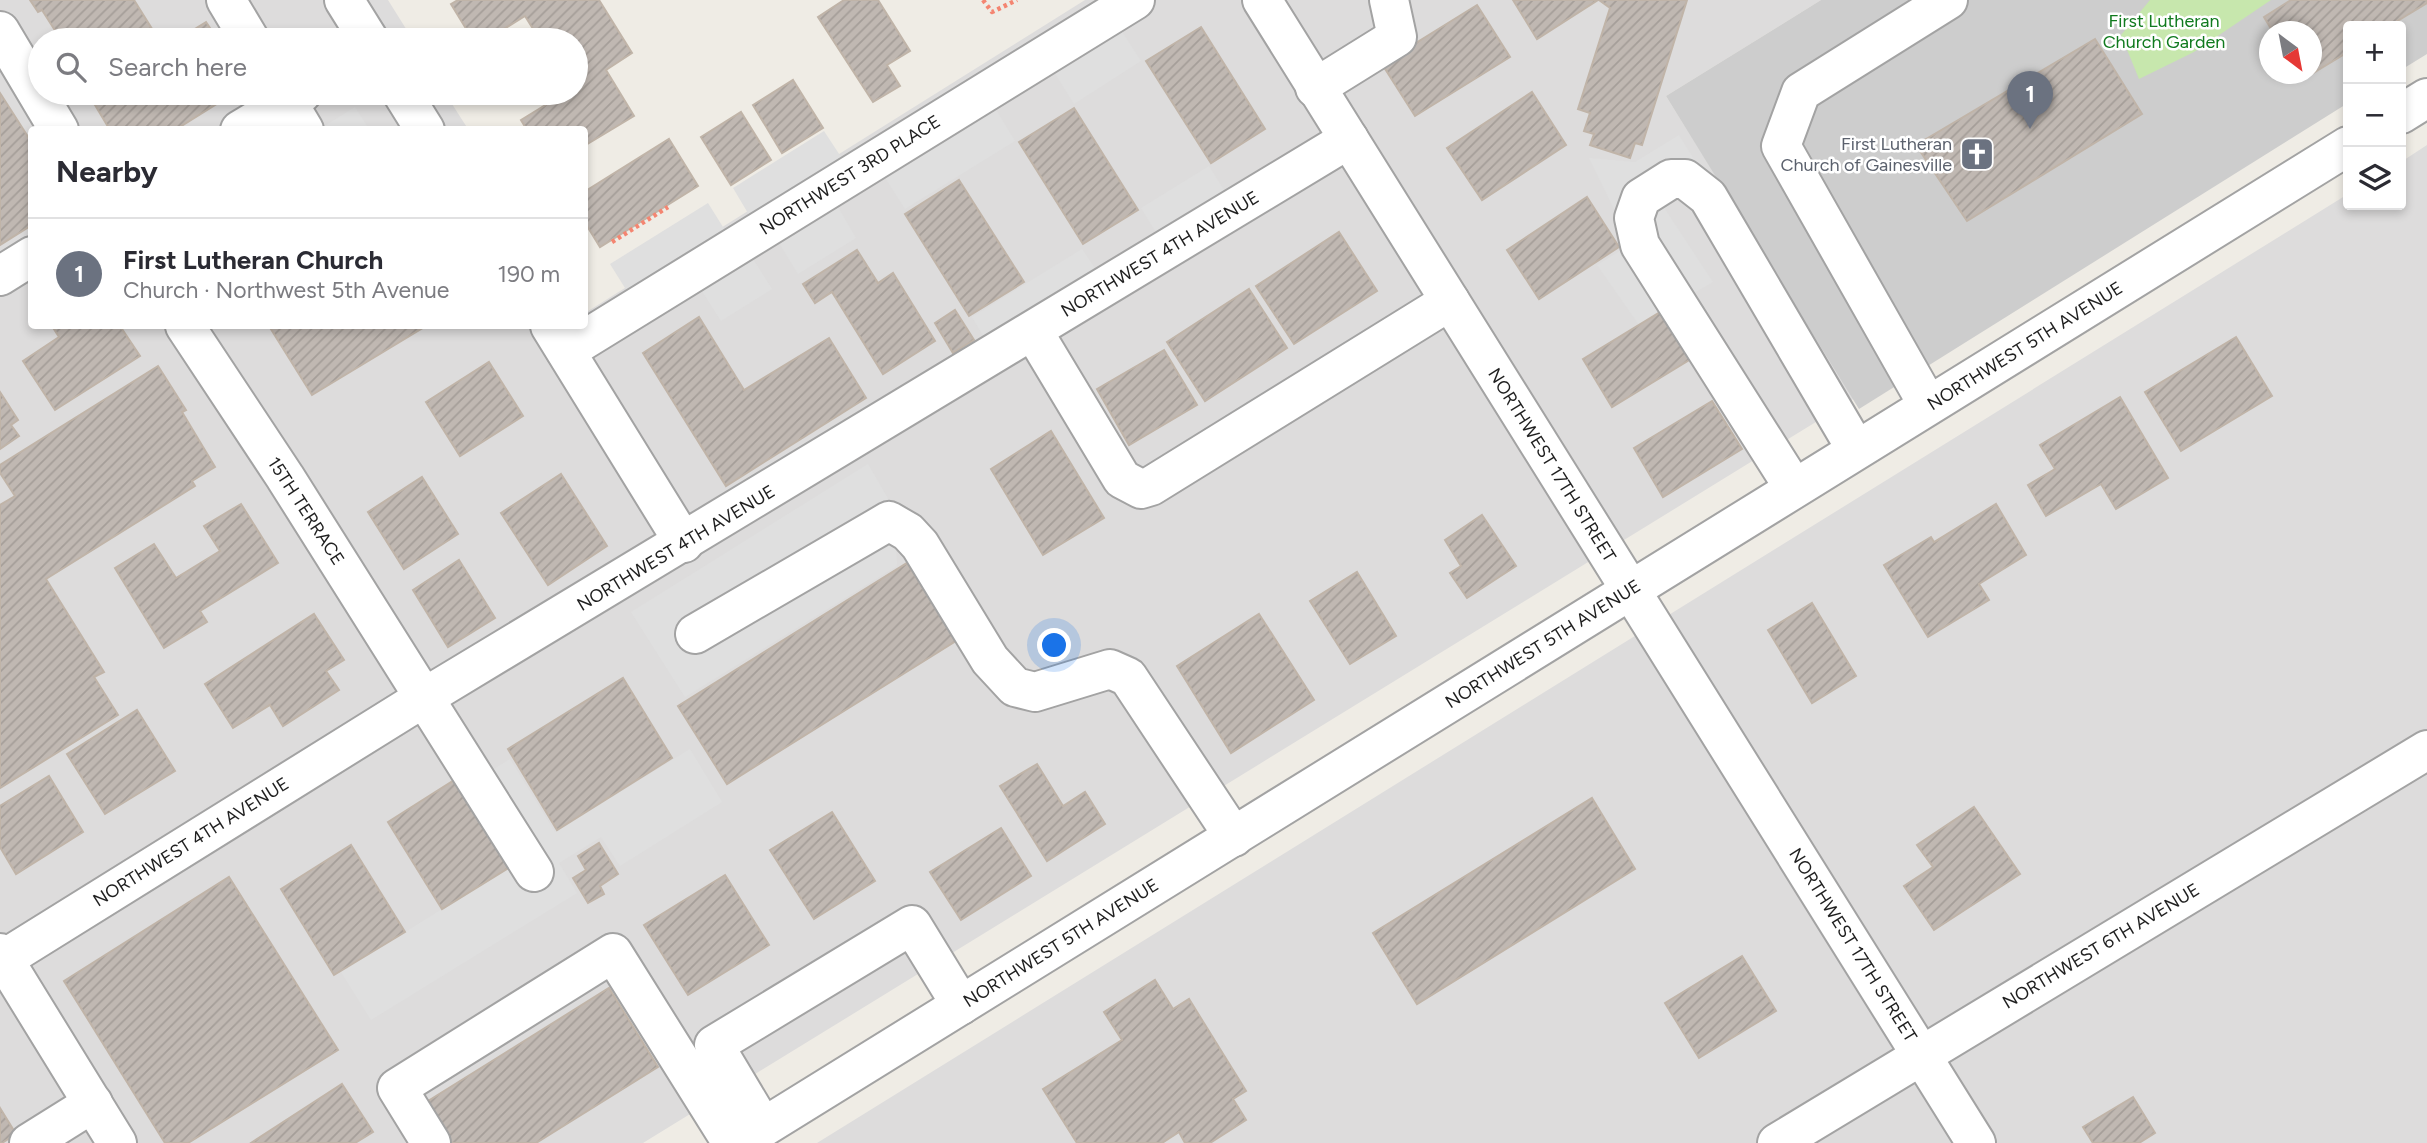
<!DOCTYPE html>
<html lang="en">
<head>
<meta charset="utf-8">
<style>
  :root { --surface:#fff; --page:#f7f7f7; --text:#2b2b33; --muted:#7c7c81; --line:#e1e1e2; --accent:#c61108 }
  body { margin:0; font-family:Figtree,sans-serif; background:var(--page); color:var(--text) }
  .controls { position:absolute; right:21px; top:21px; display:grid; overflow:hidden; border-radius:7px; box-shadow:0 4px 10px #0003 }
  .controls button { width:63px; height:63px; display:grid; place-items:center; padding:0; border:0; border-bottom:2px solid var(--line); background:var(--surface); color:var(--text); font:35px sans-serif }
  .compass { position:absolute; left:2259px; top:21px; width:63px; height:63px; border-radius:50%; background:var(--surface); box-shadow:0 4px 10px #0003; rotate:148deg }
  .you { position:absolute; left:1055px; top:646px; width:24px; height:24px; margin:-18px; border:5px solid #fff; border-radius:50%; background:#1a73e8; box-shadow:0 0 0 10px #1a73e833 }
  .badge { display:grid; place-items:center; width:46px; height:46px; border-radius:50%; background:var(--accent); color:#fff; font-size:23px; font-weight:700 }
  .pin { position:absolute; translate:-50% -58px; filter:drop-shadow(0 2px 4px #0008) }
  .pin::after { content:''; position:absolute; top:37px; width:24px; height:21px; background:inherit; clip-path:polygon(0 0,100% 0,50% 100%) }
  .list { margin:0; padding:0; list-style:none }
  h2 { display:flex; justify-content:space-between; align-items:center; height:91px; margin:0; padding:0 28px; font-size:30px }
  h2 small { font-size:23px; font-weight:400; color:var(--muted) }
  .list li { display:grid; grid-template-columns:46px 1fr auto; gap:21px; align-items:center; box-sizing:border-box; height:112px; padding:0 28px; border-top:2px solid var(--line) }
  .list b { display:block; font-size:26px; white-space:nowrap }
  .list p { margin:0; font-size:23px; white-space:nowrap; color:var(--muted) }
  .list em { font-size:23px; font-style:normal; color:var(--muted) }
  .icon { flex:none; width:38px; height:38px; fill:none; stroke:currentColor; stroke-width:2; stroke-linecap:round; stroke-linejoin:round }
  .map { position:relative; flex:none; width:2427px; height:1143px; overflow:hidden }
  .search { position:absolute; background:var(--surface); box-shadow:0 4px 10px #0003; left:28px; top:28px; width:560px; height:77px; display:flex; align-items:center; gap:18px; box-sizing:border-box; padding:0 24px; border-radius:38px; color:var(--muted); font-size:26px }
  .panel { position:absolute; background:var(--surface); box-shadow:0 4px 10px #0003; left:28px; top:126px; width:560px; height:203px; border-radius:7px }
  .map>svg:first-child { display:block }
  .residential { fill:#dddcdc }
  .religious { fill:#cdcdcd; fill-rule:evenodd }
  .garden { fill:#c7e7ad }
  .parking { fill:#dfdfdf }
  .building { fill:url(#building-hatch); stroke:#c0b4a8; stroke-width:2 }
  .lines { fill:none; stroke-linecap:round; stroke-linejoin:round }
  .minor-casing { stroke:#a3a3a3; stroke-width:42 }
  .path { stroke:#f48571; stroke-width:4.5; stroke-dasharray:3.5 3.5; stroke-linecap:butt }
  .minor { stroke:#fff; stroke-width:38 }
  .labels { text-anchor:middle; stroke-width:5; stroke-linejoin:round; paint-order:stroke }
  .park-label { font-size:18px; fill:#107a1e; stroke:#fff }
  .worship-label { font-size:18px; fill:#5b616d; stroke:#fff; text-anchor:end }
  .street-label { font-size:18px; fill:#1f1f1f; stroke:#fff }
</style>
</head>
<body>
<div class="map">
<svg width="2427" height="1143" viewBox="0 0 2427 1143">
  <defs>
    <pattern id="building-hatch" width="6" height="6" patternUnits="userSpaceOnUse" patternTransform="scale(1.75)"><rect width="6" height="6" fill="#c0b8b2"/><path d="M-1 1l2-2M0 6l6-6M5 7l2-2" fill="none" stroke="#a59e99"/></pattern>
  </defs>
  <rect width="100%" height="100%" fill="#efece5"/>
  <g class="residential">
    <path d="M0,0H388L413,40H40V93H445L468,129L32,130V326H584L585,313L1085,0H1821L1666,96L1855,398L643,1143H0Z"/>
    <path d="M2427,145V1143H817L2348,194V205H2401V162Z"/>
  </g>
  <path class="religious" d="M1821,0H2427V54L2401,70V26H2348V103L1859,409L1666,96ZM2270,32H2312V74H2270Z"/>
  <path class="garden" d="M2150,0H2271L2194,52L2139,79L2121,35Z"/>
  <g class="parking">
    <path d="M1121,30L1141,61L1074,104L1054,72Z"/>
    <path d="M355,107L369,129L318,130Z"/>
    <path d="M995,108L1015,141L905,209L884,176Z"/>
    <path d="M824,131L845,163L752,220L733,188Z"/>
    <path d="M1679,135L1705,177L1665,209L1713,282L1639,325L1597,265L1631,244L1589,158L1635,162Z"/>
    <path d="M1209,166L1229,198L1160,239L1141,208Z"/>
    <path d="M708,203L728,235L630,296L610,264Z"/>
    <path d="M838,207L856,238L798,274L779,243Z"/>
    <path d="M1082,249L1102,279L990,347L972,317Z"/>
    <path d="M753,259L772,289L721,321L702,291Z"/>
    <path d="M868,464L894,509L897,566L685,697L631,612Z"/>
    <path d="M690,749L722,802L620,866L601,837L559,863L577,893L371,1020L341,972L513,865L465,787L510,759L555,832Z"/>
  </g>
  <g class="building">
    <path d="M30,0H134L159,40H55L51,34L56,32L42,10L38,12Z"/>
    <path d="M458,0H599L632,53L606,70L634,116L584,146V130H527L521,120L565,93H576V40H540L525,16L486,40H473L451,4Z"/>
    <path d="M844,0H878L910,51L887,65L900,86L873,102L818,17Z"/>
    <path d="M1513,0H1598L1537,39Z"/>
    <path d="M1599,0H1687L1642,145L1635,143L1630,158L1590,145L1594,134L1584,131L1590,113L1578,109L1610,8Z"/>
    <path d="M2291,0H2427V3L2389,26H2348V52L2305,78L2302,74H2312V32H2273L2264,17Z"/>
    <path d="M1477,5L1510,57L1415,116L1382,64Z"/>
    <path d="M206,22L218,40H177Z"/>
    <path d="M1201,27L1265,129L1211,163L1146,61Z"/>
    <path d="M2095,39L2142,114L1967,221L1916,145Z"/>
    <path d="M793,80L823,128L782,153L753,105Z"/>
    <path d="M1532,92L1566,145L1482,200L1447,148Z"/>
    <path d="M0,93L32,143V225L0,245Z"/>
    <path d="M95,93H215L220,102L175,130H110L92,100L97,96Z"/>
    <path d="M1074,108L1138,210L1083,244L1019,142Z"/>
    <path d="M741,112L771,160L731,185L701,137Z"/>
    <path d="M669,139L698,186L600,247L584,221V192Z"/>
    <path d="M959,180L1024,282L969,316L905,214Z"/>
    <path d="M1587,197L1619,247L1539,299L1507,250Z"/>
    <path d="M1339,232L1377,291L1294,344L1256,286Z"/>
    <path d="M857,250L878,283L893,273L935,341L883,374L832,292L815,303L803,284Z"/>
    <path d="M1249,289L1287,348L1205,401L1167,342Z"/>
    <path d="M955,310L974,340L953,353L935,323Z"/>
    <path d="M1662,311L1691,359L1612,407L1583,359Z"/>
    <path d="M699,317L744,390L829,338L866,398L726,486L643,353Z"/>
    <path d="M52,326H120L140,356L55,410L23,361L59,337Z"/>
    <path d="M269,326H426L312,395Z"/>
    <path d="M2236,337L2272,396L2181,451L2145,392Z"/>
    <path d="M1164,350L1197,405L1129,445L1097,389Z"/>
    <path d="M489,362L523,416L460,456L426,402Z"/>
    <path d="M158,366L186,410L182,412L215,467L192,481L195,486L46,579L104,672L94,677L118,715L0,788V505L15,496L0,473V465Z"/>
    <path d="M0,392L18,420L11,425L19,436L0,449Z"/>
    <path d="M2120,397L2168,478L2116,509L2101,484L2046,516L2028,485L2055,469L2040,445Z"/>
    <path d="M1712,401L1742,449L1663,497L1634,448Z"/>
    <path d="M1051,431L1104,518L1043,555L991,469Z"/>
    <path d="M561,474L607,546L548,585L501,513Z"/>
    <path d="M422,477L458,534L404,569L368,512Z"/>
    <path d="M241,504L278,563L200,611L207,622L164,648L115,568L154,544L176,578L220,551L204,526Z"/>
    <path d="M1996,504L2026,555L1979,584L1989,600L1928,637L1884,565L1931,537L1934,542Z"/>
    <path d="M1482,515L1516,566L1467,598L1450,573L1461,566L1445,540Z"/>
    <path d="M459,560L495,618L448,647L413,590Z"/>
    <path d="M907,563L956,641L727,784L678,706Z"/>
    <path d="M1357,572L1396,636L1350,664L1310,601Z"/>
    <path d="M1812,603L1856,676L1812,703L1768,630Z"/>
    <path d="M314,614L344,660L326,671L339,690L283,726L270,705L233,728L205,684Z"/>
    <path d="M1259,614L1314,700L1231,753L1177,666Z"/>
    <path d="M623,678L672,758L557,830L508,749Z"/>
    <path d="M137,710L175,771L105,814L67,754Z"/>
    <path d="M1037,764L1063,806L1085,792L1105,824L1047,861L1000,786Z"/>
    <path d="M49,776L83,832L16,874L0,847V806Z"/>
    <path d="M456,779L510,867L442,909L388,822Z"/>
    <path d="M1592,798L1635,869L1417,1004L1373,933Z"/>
    <path d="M1974,807L2020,874L1934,930L1904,886L1933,867L1917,845Z"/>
    <path d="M832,812L875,881L814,919L770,850Z"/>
    <path d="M1001,828L1031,876L961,920L930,872Z"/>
    <path d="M599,843L618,874L600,886L604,894L588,903L573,878L586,870L578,856Z"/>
    <path d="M351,845L405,932L334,975L281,889Z"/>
    <path d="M725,875L769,945L688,995L644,925Z"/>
    <path d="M229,877L338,1050L188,1143H165L64,981Z"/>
    <path d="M1742,956L1776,1011L1699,1058L1665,1003Z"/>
    <path d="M1155,980L1173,1009L1189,999L1246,1091L1233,1099L1246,1120L1210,1143H1185L1179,1132L1162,1143H1077L1043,1089L1122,1040L1104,1012Z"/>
    <path d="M609,988L658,1067L536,1143H443L420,1106Z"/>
    <path d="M342,1084L373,1132L355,1143H251Z"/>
    <path d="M2133,1097L2155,1133L2139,1143H2093L2083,1127Z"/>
    <path d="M0,1108L16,1134L2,1143H0Z"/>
  </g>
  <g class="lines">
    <g class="minor-casing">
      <g id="minor">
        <path d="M226,0L250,40"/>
        <path d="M344,0L369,40"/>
        <path d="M1262,0L1976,1143"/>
        <path d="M0,31L59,130"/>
        <path d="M1315,88L1397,37L1389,0"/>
        <path d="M282,93L304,130"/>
        <path d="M402,93L425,130"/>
        <path d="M2401,114L2427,98"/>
        <path d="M240,130L302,93"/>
        <path d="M0,276L32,256"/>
        <path d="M185,326L285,477L534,872"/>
        <path d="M550,326L684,543"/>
        <path d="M1033,331L1122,479L1141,489L1151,486L1450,301"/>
        <path d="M566,351L1135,0"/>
        <path d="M1928,405L1781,146L1801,92L1948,0"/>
        <path d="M1794,488L1640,245L1634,218L1641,198L1671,179H1685L1708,197L1856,449"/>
        <path d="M695,634L889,521L908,532L920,545L990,660L1015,687L1035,692L1110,669L1128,677L1234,837"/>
        <path d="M0,953L117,1143"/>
        <path d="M4,959L425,697L1349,139"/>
        <path d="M763,1127L714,1045L912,925L961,1005"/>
        <path d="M29,1143L93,1103"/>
        <path d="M431,1143L397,1088L613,953L732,1143"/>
        <path d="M738,1143L2348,146"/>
        <path d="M1777,1143L2427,750"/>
      </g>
    </g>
    <g class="path">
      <path d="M983,0L992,12L1017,0"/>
      <path d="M612,242L668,207"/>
    </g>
    <use href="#minor" class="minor"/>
  </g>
  <defs>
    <g id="church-square" transform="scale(1.75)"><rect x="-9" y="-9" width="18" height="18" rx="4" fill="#6b7280" stroke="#fff"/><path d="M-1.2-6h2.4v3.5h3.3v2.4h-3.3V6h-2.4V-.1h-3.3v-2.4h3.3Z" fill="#fff"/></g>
  </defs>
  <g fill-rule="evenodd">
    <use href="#church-square" x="1977" y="154"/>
  </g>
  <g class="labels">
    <g class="park-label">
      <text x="2164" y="27">First Lutheran<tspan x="2164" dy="21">Church Garden</tspan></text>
    </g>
    <g class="worship-label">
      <text x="1952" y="150">First Lutheran<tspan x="1952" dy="21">Church of Gainesville</tspan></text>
    </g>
    <g class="street-label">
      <text transform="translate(850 175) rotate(-32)" y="6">NORTHWEST 3RD PLACE</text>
      <text transform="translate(1160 254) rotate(-31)" y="6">NORTHWEST 4TH AVENUE</text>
      <text transform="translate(2025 346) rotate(-32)" y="6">NORTHWEST 5TH AVENUE</text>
      <text transform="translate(1552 465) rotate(58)" y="6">NORTHWEST 17TH STREET</text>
      <text transform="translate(306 511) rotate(57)" y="6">15TH TERRACE</text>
      <text transform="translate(676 548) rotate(-31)" y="6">NORTHWEST 4TH AVENUE</text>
      <text transform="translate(1543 644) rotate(-32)" y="6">NORTHWEST 5TH AVENUE</text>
      <text transform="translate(191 842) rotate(-32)" y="6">NORTHWEST 4TH AVENUE</text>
      <text transform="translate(1061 943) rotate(-32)" y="6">NORTHWEST 5TH AVENUE</text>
      <text transform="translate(1853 945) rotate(58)" y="6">NORTHWEST 17TH STREET</text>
      <text transform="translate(2101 946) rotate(-31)" y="6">NORTHWEST 6TH AVENUE</text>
    </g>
  </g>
</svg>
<div class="controls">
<button>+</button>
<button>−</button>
<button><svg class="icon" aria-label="layers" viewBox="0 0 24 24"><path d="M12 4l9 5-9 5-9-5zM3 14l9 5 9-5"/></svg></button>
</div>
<svg class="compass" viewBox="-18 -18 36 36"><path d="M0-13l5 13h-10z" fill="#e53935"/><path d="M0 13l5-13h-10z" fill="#7c7c81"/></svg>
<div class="you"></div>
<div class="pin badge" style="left:2030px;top:129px;background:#6b7280">1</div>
<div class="search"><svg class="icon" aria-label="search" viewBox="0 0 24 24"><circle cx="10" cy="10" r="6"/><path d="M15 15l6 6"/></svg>Search here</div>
<section class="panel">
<h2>Nearby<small></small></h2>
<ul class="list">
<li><span class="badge" style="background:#6b7280">1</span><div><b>First Lutheran Church</b><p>Church · Northwest 5th Avenue</p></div><em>190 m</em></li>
</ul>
</section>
</div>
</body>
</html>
